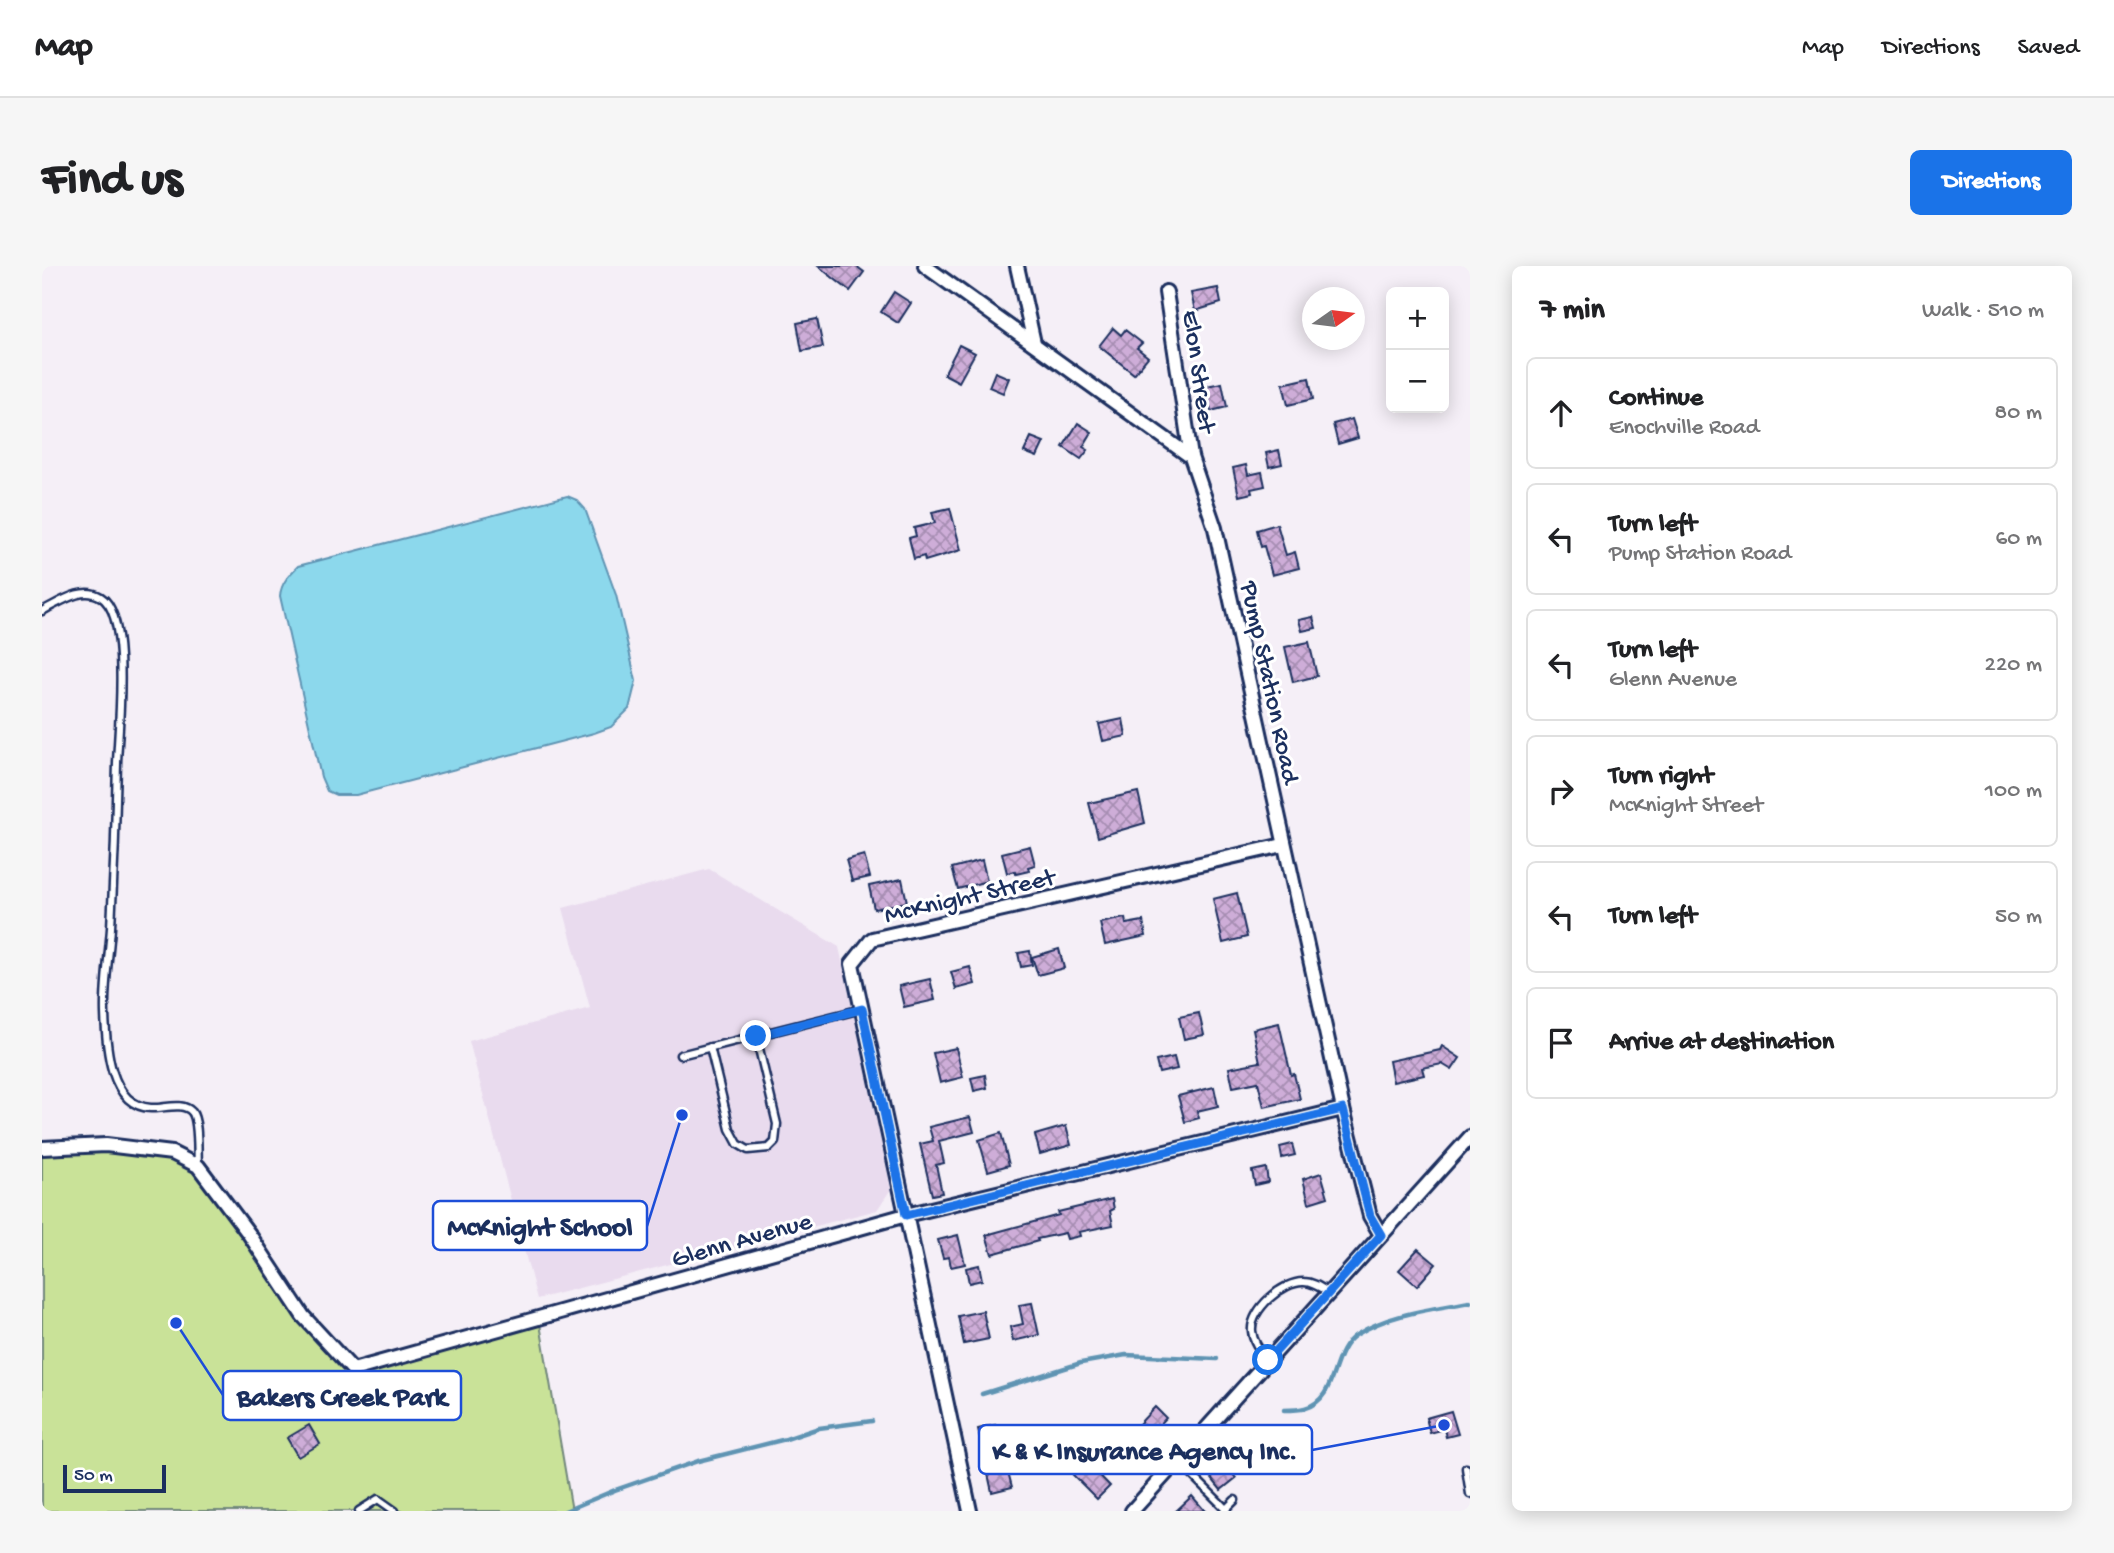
<!DOCTYPE html>
<html lang="en">
<head>
<meta charset="utf-8">
<style>
  :root { --surface:#fff; --page:#f6f6f6; --text:#202124; --muted:#757577; --line:#e0e0e0; --accent:#1a73e8 }
  body { margin:0; font-family:"Gochi Hand",sans-serif; background:var(--page); color:var(--text) }
  .controls { position:absolute; right:21px; top:21px; display:grid; overflow:hidden; border-radius:10px; box-shadow:0 4px 18px #0003 }
  .controls button { width:63px; height:63px; display:grid; place-items:center; padding:0; border:0; border-bottom:2px solid var(--line); background:var(--surface); color:var(--text); font:35px sans-serif }
  .compass { position:absolute; left:1260px; top:21px; width:63px; height:63px; border-radius:50%; background:var(--surface); box-shadow:0 4px 18px #0003; rotate:76deg }
  .scale { position:absolute; left:21px; bottom:18px; width:103px; box-sizing:border-box; padding-left:7px; border:4px solid #1b2f5e; border-top:0; font-size:19px; line-height:24px; white-space:nowrap; color:#1b2f5e; -webkit-text-stroke:5px #fff; paint-order:stroke }
  .stop { position:absolute; width:21px; height:21px; margin:-16px; border:5px solid #1a73e8; border-radius:50%; background:#fff }
  .stop.end { background:#1a73e8; border-color:#fff; box-shadow:0 2px 7px #0008 }
  .list { margin:0; padding:0; list-style:none }
  h2 { display:flex; justify-content:space-between; align-items:center; height:91px; margin:0; padding:0 28px; font-size:30px }
  h2 small { font-size:23px; font-weight:400; color:var(--muted) }
  .list li { display:grid; grid-template-columns:46px 1fr auto; gap:21px; align-items:center; box-sizing:border-box; height:112px; margin:0 14px 14px; padding:0 14px; border:2px solid var(--line); border-radius:10px }
  .list b { display:block; font-size:26px; white-space:nowrap }
  .list p { margin:0; font-size:23px; white-space:nowrap; color:var(--muted) }
  .list em { font-size:23px; font-style:normal; color:var(--muted) }
  .icon { flex:none; width:38px; height:38px; fill:none; stroke:currentColor; stroke-width:2; stroke-linecap:round; stroke-linejoin:round }
  .map { position:relative; flex:none; width:1428px; height:1245px; overflow:hidden; border-radius:10px }
  header { display:flex; align-items:center; gap:42px; box-sizing:border-box; height:98px; padding:0 35px; background:var(--surface); border-bottom:2px solid var(--line) }
  header strong { font-size:33px }
  nav { display:flex; gap:38px; margin-inline-start:auto; font-size:24px }
  .intro { display:flex; align-items:center; justify-content:space-between; box-sizing:border-box; height:168px; padding:0 42px }
  h1 { margin:0; font-size:49px }
  .button { padding:18px 32px; border-radius:10px; background:var(--accent); color:#fff; font-size:24px; font-weight:700 }
  main { display:flex; gap:42px; padding:0 42px }
  aside { flex:1; background:var(--surface); border-radius:10px; box-shadow:0 4px 18px #0003 }
  .map>svg:first-child { display:block }
  .built { fill:#e9dbee }
  .green { fill:#c9e298; stroke:#72887b; stroke-width:2 }
  .water { fill:#8cd8ec; stroke:#5f94b3; stroke-width:2 }
  .lines { fill:none; stroke-linecap:round; stroke-linejoin:round }
  .stream { stroke:#5f94b3; stroke-width:4.5 }
  .building { fill:url(#building-cross-hatch); stroke:#1b2f5e; stroke-width:2 }
  .lane-casing { stroke:#1b2f5e; stroke-width:11 }
  .street-casing { stroke:#1b2f5e; stroke-width:18 }
  .lane { stroke:#fff; stroke-width:6 }
  .street { stroke:#fff; stroke-width:12 }
  .route { stroke:#1a73e8; stroke-width:9 }
  .labels { text-anchor:middle; stroke-width:6; stroke-linejoin:round; paint-order:stroke }
  .street-label { font-size:26px; fill:#1b2f5e; stroke:#fff }
  .leader { fill:none; stroke:#1d4ed8; stroke-width:2.5 }
  .callout-dot { fill:#1d4ed8; stroke:#fff; stroke-width:2.5 }
  .callout { fill:#fff; stroke:#1d4ed8; stroke-width:2.5 }
  .callout-label { font-size:28px; text-anchor:middle; font-weight:bold; fill:#1b2f5e }
</style>
</head>
<body>
<header>
<strong>Map</strong>
<nav><a>Map</a><a>Directions</a><a>Saved</a></nav>
</header>
<div class="intro"><h1>Find us</h1><a class="button">Directions</a></div>
<main>
<div class="map">
<svg width="1428" height="1245" viewBox="0 0 1428 1245">
  <defs>
    <pattern id="building-cross-hatch" width="8" height="8" patternUnits="userSpaceOnUse" patternTransform="scale(1.75)"><rect width="8" height="8" fill="#ceadd8"/><path d="M0 0l8 8M0 8l8-8" fill="none" stroke="#a68db2"/></pattern>
  </defs>
  <rect width="100%" height="100%" fill="#f5eff7"/>
  <filter id="ink" filterUnits="userSpaceOnUse"><feTurbulence type="fractalNoise" baseFrequency=".0143" numOctaves="2"/><feDisplacementMap in="SourceGraphic" scale="14" xChannelSelector="R" yChannelSelector="G"/><feConvolveMatrix kernelMatrix="1 2 1 2 8 2 1 2 1" color-interpolation-filters="sRGB"/></filter>
  <g filter="url(#ink)">
    <path class="built" d="M667,603L797,681L849,923L835,944L495,1033L427,775L548,742L521,642Z"/>
    <path class="green" d="M0,882L130,887L156,900L261,1050L311,1103L497,1052L530,1245H0Z"/>
    <path class="water" d="M525,230L535,234L543,243L574,329L594,415L587,443L569,461L552,467L314,529H294L285,525L279,511L238,330C239,317 247,309 256,300Z"/>
    <g class="lines">
      <g class="stream">
        <path d="M940,1128L1039,1097L1084,1089L1175,1093"/>
        <path d="M1242,1144C1248,1144 1257,1144 1263,1142C1297,1132 1287,1087 1314,1069C1346,1048 1391,1043 1428,1036"/>
        <path d="M523,1245L573,1224L656,1195L744,1173L777,1162L830,1155"/>
      </g>
    </g>
    <g class="building">
      <path d="M776,0H814L822,6L808,25Z"/>
      <path d="M1176,22L1179,37L1153,45L1149,27Z"/>
      <path d="M852,26L869,37L856,57L839,46Z"/>
      <path d="M775,53L781,81L760,85L755,57Z"/>
      <path d="M1071,62L1079,69L1083,64L1100,77L1095,82L1106,91L1092,108L1057,80Z"/>
      <path d="M917,79L933,87L917,116L902,108Z"/>
      <path d="M953,106L967,112L961,127L947,121Z"/>
      <path d="M1267,112L1271,133L1246,139L1241,118Z"/>
      <path d="M1180,117L1185,141L1169,145L1164,120Z"/>
      <path d="M1310,153L1316,172L1296,178L1291,158Z"/>
      <path d="M1036,157L1050,166L1041,181L1046,184L1039,193L1021,181Z"/>
      <path d="M989,171L1002,176L995,191L982,186Z"/>
      <path d="M1237,184L1240,198L1227,201L1224,187Z"/>
      <path d="M1204,199L1206,209L1220,206L1223,220L1209,223L1210,227L1197,230L1191,202Z"/>
      <path d="M908,242L919,284L883,295L882,290L872,293L867,272L874,270L872,262L893,257L890,246Z"/>
      <path d="M1235,258L1244,289L1253,286L1257,302L1230,309L1222,280L1219,281L1215,264Z"/>
      <path d="M1271,351L1274,362L1260,365L1257,354Z"/>
      <path d="M1267,376L1275,410L1251,416L1243,381Z"/>
      <path d="M1081,453L1084,470L1061,475L1057,458Z"/>
      <path d="M1096,526L1103,557L1056,571L1047,537Z"/>
      <path d="M988,580L993,599L986,601L987,605L974,608L973,605L965,607L960,587Z"/>
      <path d="M822,589L828,611L810,615L804,594Z"/>
      <path d="M940,594L945,615L916,623L910,602Z"/>
      <path d="M860,613L865,636L832,643L827,620Z"/>
      <path d="M1195,627L1205,671L1181,677L1171,633Z"/>
      <path d="M1083,652L1084,658L1101,655L1104,670L1063,679L1058,657Z"/>
      <path d="M1017,683L1022,702L996,709L990,691Z"/>
      <path d="M988,685L990,699L979,701L976,687Z"/>
      <path d="M928,701L933,718L914,723L909,706Z"/>
      <path d="M888,713L893,734L862,741L857,720Z"/>
      <path d="M1157,747L1162,769L1142,773L1137,751Z"/>
      <path d="M1237,757L1249,809L1252,808L1258,833L1222,841L1216,816L1191,821L1187,802L1218,796L1211,763Z"/>
      <path d="M1400,780L1418,792L1410,804L1400,798L1380,802L1382,809L1351,816L1347,795L1398,784Z"/>
      <path d="M914,782L921,811L898,817L891,787Z"/>
      <path d="M1132,791L1135,803L1117,807L1114,795Z"/>
      <path d="M943,809L945,822L932,825L929,812Z"/>
      <path d="M1172,821L1176,840L1155,845L1157,852L1143,856L1136,830Z"/>
      <path d="M928,851L932,866L897,875L902,897L894,899L900,927L890,929L878,878L891,875L887,861Z"/>
      <path d="M1024,860L1029,879L998,888L993,869Z"/>
      <path d="M959,867L967,899L946,905L937,874Z"/>
      <path d="M1250,878L1253,889L1240,892L1238,881Z"/>
      <path d="M1224,902L1226,916L1213,919L1210,905Z"/>
      <path d="M1279,907L1286,931L1267,937L1261,913Z"/>
      <path d="M1070,933L1072,943L1068,945L1071,959L1037,966L1038,970L1025,973L1023,967L995,973L996,975L950,988L944,969L1017,949L1016,946Z"/>
      <path d="M916,969L923,998L909,1001L907,991L901,992L896,974Z"/>
      <path d="M1376,983L1394,998L1375,1020L1357,1004Z"/>
      <path d="M937,999L940,1014L927,1017L924,1002Z"/>
      <path d="M990,1037L997,1069L971,1075L968,1061L981,1058L977,1039Z"/>
      <path d="M941,1045L947,1073L922,1078L916,1050Z"/>
      <path d="M1113,1141L1124,1152L1092,1187L1097,1193L1084,1205L1061,1180L1074,1167L1081,1175Z"/>
      <path d="M1409,1145L1416,1168L1404,1171L1402,1163L1388,1167L1384,1152Z"/>
      <path d="M267,1159L278,1178L256,1191L245,1172Z"/>
      <path d="M953,1159L955,1166L978,1160L982,1178L960,1183L970,1221L950,1226L936,1163Z"/>
      <path d="M1044,1195L1068,1220L1055,1233L1031,1209Z"/>
      <path d="M1181,1196L1194,1212L1179,1224L1166,1208Z"/>
      <path d="M1150,1230L1163,1245H1134Z"/>
    </g>
    <g class="lines">
      <g class="lane-casing">
        <g id="lane">
          <path d="M0,345C17,337 40,319 59,331C89,349 76,465 75,497C74,552 72,607 69,662C67,690 62,719 63,747C64,779 67,840 109,842C121,843 141,835 150,846C157,855 155,886 156,898"/>
          <path d="M668,781L688,863L696,878L706,884L727,882L733,876L735,858L714,770"/>
          <path d="M638,789L820,743"/>
          <path d="M1226,1094C1219,1085 1211,1077 1210,1065C1208,1044 1241,1015 1262,1016C1271,1016 1279,1022 1287,1027"/>
          <path d="M1136,1195L1184,1243L1182,1245"/>
          <path d="M1424,1202L1428,1228"/>
          <path d="M1184,1243L1193,1234"/>
          <path d="M317,1245L336,1233L353,1245"/>
        </g>
      </g>
      <g class="street-casing">
        <g id="street">
          <path d="M883,0L1149,191L1173,262L1301,843L1328,950L1339,969"/>
          <path d="M975,0L992,77"/>
          <path d="M1124,26L1149,191"/>
          <path d="M0,882L64,879L130,887L156,900L207,968L261,1050L311,1104L864,949L1301,843"/>
          <path d="M928,1245L810,698L830,673L1241,579"/>
          <path d="M1090,1245L1428,871"/>
        </g>
      </g>
      <use href="#lane" class="lane"/>
      <use href="#street" class="street"/>
    </g>
  </g>
  <g class="lines" filter="url(#ink)">
    <path class="route" d="M714,770L820,743L864,949L1301,843L1328,950L1339,969L1226,1094"/>
  </g>
  <g class="labels">
    <g class="street-label">
      <text transform="translate(1159 105) rotate(82)" y="9">Elon Street</text>
      <text transform="translate(1230 416) rotate(78)" y="9">Pump Station Road</text>
      <text transform="translate(927 628) rotate(-13)" y="9">McKnight Street</text>
      <text transform="translate(699 972) rotate(-16)" y="9">Glenn Avenue</text>
    </g>
  </g>
  <path class="leader" d="M640 849L605 960M134 1057L181 1129M1402 1159L1270 1184"/>
  <g class="callout-dot">
    <circle cx="640" cy="849" r="7"/>
    <circle cx="134" cy="1057" r="7"/>
    <circle cx="1402" cy="1159" r="7"/>
  </g>
  <g class="callout">
    <rect x="391" y="935" width="214" height="49" rx="7"/>
    <rect x="181" y="1105" width="238" height="49" rx="7"/>
    <rect x="937" y="1159" width="333" height="49" rx="7"/>
  </g>
  <g class="callout-label">
    <text x="498" y="969">McKnight School</text>
    <text x="300" y="1139">Bakers Creek Park</text>
    <text x="1103" y="1193">K &amp; K Insurance Agency Inc.</text>
  </g>
</svg>
<div class="controls">
<button>+</button>
<button>−</button>
</div>
<svg class="compass" viewBox="-18 -18 36 36"><path d="M0-13l5 13h-10z" fill="#e53935"/><path d="M0 13l5-13h-10z" fill="#757577"/></svg>
<div class="scale">50 m</div>
<div class="stop" style="left:1226px;top:1094px"></div>
<div class="stop end" style="left:714px;top:770px"></div>
</div>
<aside>
<h2>7 min<small>Walk · 510 m</small></h2>
<ul class="list">
<li><svg class="icon" aria-label="ahead" viewBox="0 0 24 24"><path d="M12 20V5M6 11l6-6 6 6"/></svg><div><b>Continue</b><p>Enochville Road</p></div><em>80 m</em></li>
<li><svg class="icon" aria-label="left" viewBox="0 0 24 24"><path d="M17 20v-9H6M10 6l-5 5 5 5"/></svg><div><b>Turn left</b><p>Pump Station Road</p></div><em>60 m</em></li>
<li><svg class="icon" aria-label="left" viewBox="0 0 24 24"><path d="M17 20v-9H6M10 6l-5 5 5 5"/></svg><div><b>Turn left</b><p>Glenn Avenue</p></div><em>220 m</em></li>
<li><svg class="icon" aria-label="right" viewBox="0 0 24 24"><path d="M7 20v-9h11M14 6l5 5-5 5"/></svg><div><b>Turn right</b><p>McKnight Street</p></div><em>100 m</em></li>
<li><svg class="icon" aria-label="left" viewBox="0 0 24 24"><path d="M17 20v-9H6M10 6l-5 5 5 5"/></svg><div><b>Turn left</b></div><em>50 m</em></li>
<li><svg class="icon" aria-label="arrive" viewBox="0 0 24 24"><path d="M6 21V4h12l-3 4 3 4H6"/></svg><div><b>Arrive at destination</b></div></li>
</ul>
</aside>
</main>
</body>
</html>
